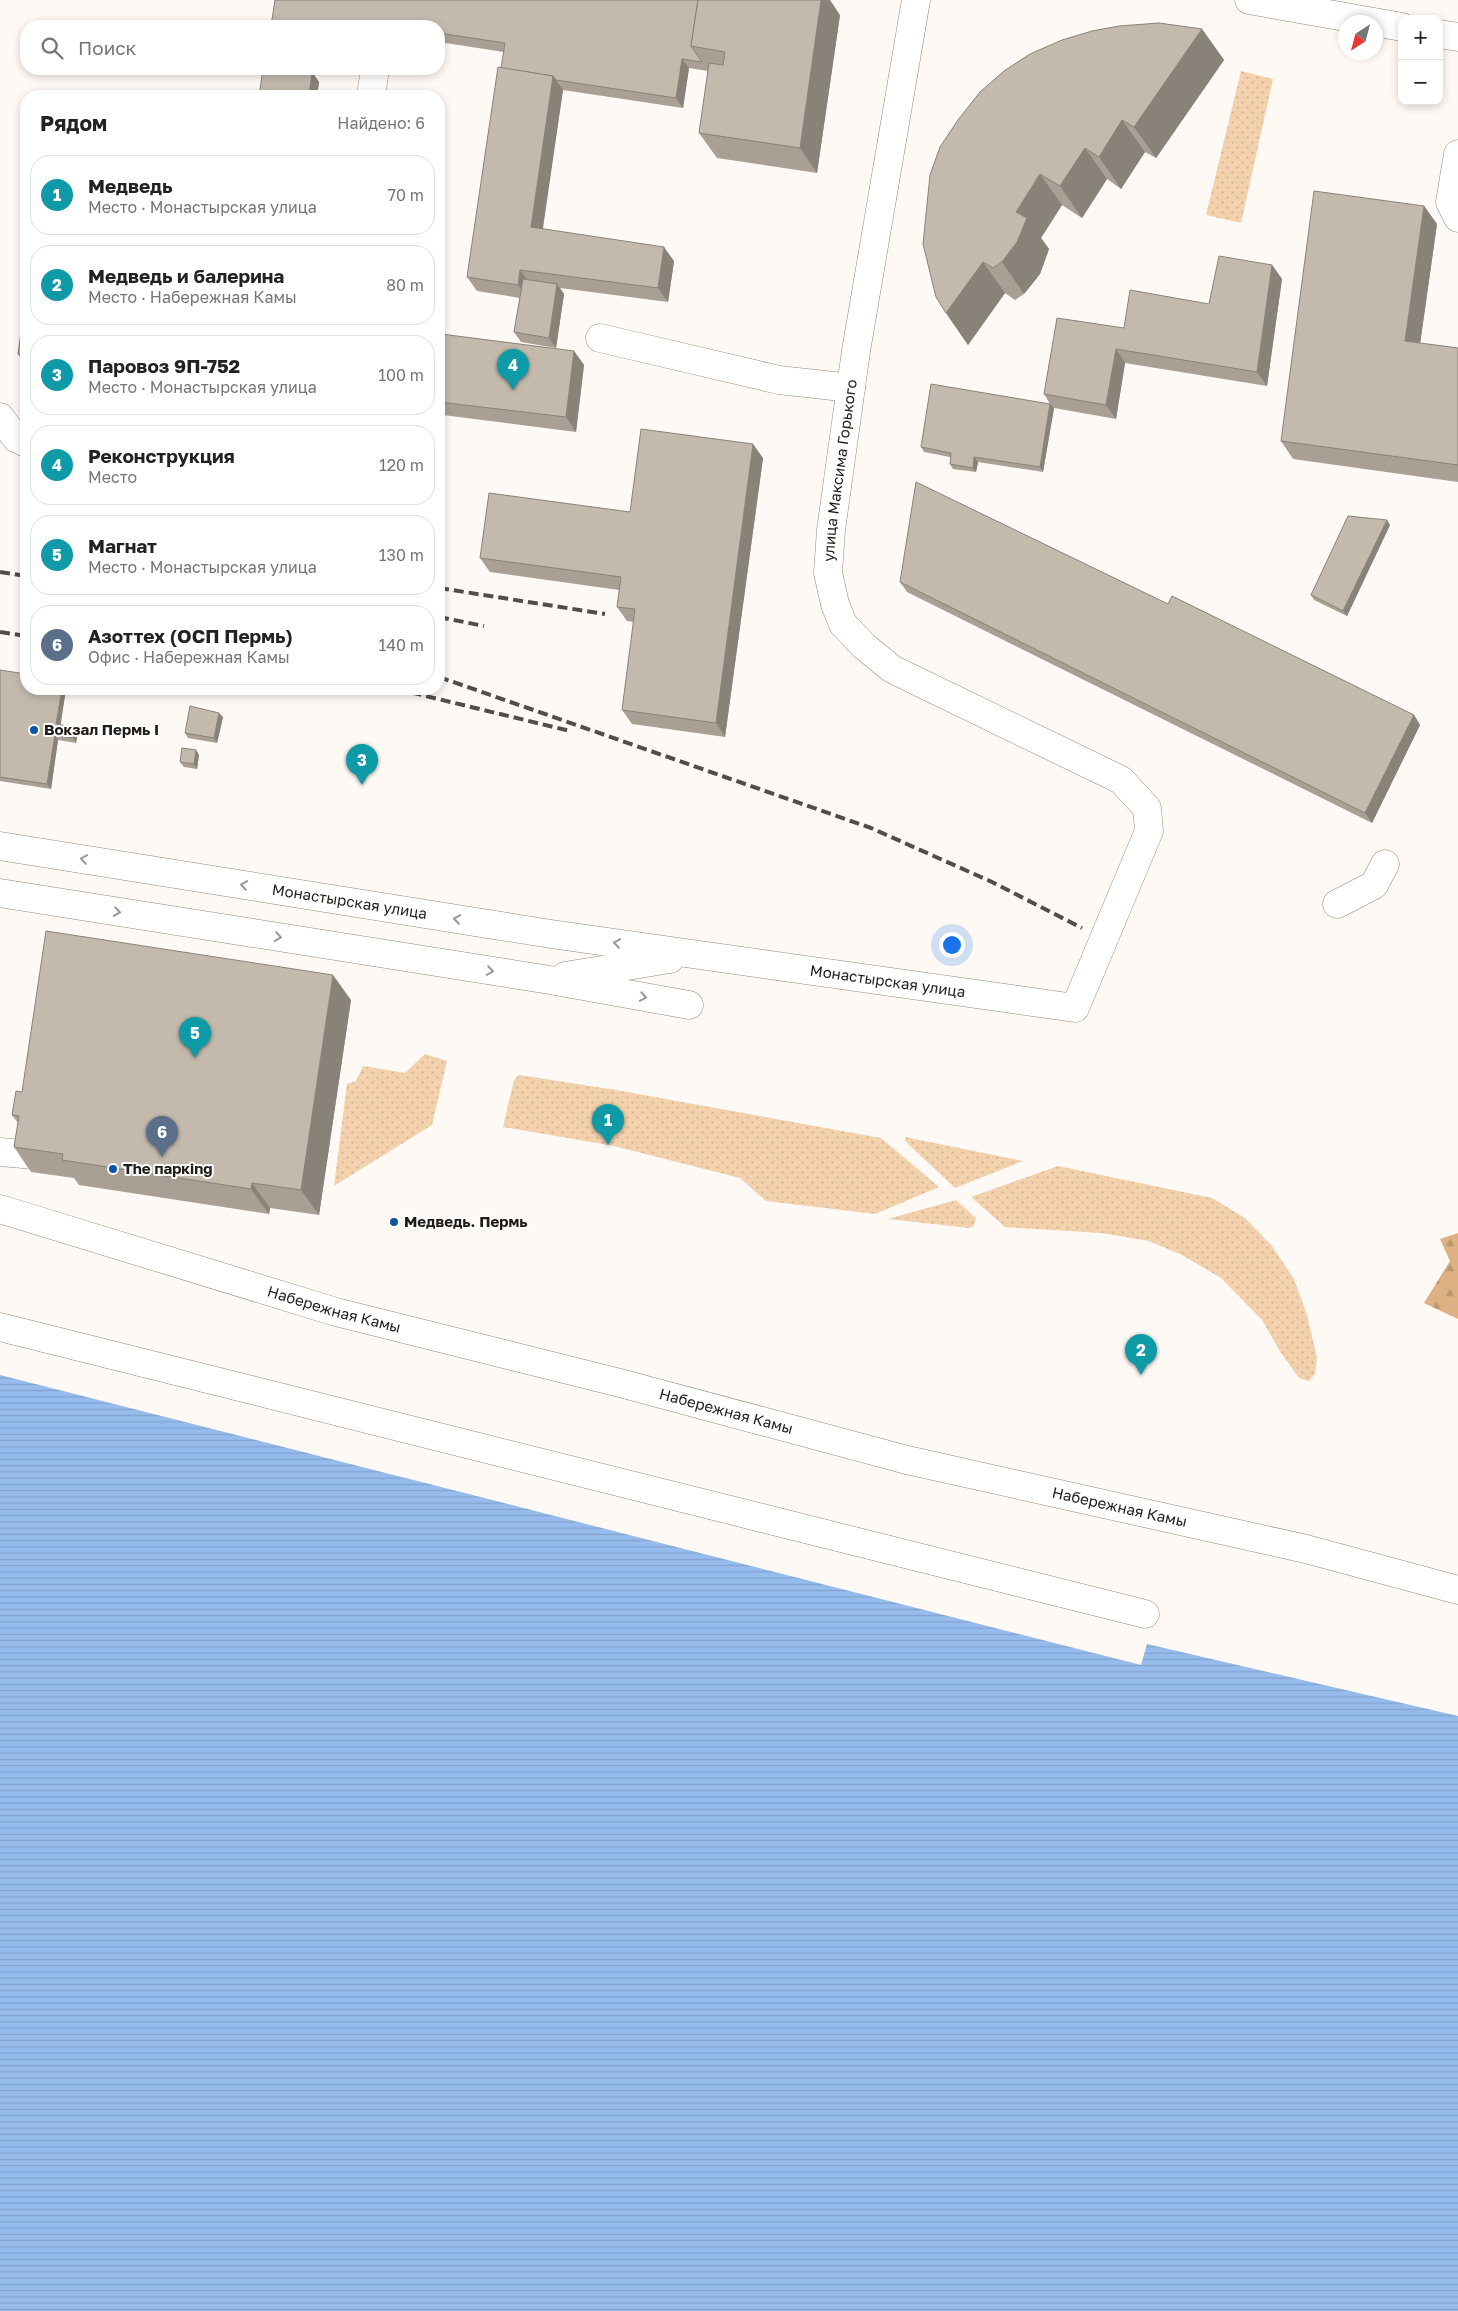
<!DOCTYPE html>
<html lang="ru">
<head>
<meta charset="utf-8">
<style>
  :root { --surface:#fff; --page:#f6f6f6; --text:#222; --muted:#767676; --line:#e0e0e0; --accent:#b45309 }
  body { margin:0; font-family:"Golos Text",sans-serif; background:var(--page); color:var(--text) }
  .controls { position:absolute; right:15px; top:15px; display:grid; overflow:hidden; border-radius:10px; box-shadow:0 2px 8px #0003 }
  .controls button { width:45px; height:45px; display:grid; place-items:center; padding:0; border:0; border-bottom:1px solid var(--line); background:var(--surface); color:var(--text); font:25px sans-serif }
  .compass { position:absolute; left:1338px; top:15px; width:45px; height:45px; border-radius:50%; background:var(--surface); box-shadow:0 2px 8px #0003; rotate:216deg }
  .you { position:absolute; left:951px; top:944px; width:18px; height:18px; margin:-12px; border:4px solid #fff; border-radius:50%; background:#1a73e8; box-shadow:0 0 0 8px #1a73e833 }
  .badge { display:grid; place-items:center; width:32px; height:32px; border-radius:50%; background:var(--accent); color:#fff; font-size:16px; font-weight:700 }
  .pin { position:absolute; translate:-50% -41px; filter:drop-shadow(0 1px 2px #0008) }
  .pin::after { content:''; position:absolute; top:26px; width:18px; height:15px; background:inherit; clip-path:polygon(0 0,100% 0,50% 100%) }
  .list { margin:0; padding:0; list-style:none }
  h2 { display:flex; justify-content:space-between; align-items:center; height:65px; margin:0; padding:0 20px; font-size:21px }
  h2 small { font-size:16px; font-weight:400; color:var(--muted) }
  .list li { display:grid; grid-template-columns:32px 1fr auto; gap:15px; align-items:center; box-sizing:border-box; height:80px; margin:0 10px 10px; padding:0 10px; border:1px solid var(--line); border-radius:20px }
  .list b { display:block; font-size:19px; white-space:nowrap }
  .list p { margin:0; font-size:16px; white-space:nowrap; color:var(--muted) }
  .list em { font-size:16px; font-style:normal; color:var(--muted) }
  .icon { flex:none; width:28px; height:28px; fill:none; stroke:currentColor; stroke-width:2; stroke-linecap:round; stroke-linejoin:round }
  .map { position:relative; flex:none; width:1458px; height:2311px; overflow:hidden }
  .search { position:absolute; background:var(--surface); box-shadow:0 2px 8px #0003; left:20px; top:20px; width:425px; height:55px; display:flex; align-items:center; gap:12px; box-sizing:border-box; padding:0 18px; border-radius:20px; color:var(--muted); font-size:19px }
  .panel { position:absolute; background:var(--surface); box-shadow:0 2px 8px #0003; left:20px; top:90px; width:425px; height:605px; border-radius:20px }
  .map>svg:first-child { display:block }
  .green { fill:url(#green-dots) }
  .forest { fill:url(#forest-firs) }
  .water { fill:url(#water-rules) }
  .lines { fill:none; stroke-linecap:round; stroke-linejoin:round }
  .minor-casing { stroke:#958a7f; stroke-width:29 }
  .minor { stroke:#fff; stroke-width:28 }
  .rail { stroke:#524d49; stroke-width:4; stroke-dasharray:10 5; stroke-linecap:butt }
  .wall { fill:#a99f95 }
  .shaded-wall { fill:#898279 }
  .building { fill:#c4b9ad; stroke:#898279 }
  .oneway { stroke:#9b9997 }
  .poi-dot { fill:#0b54a3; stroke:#fff; stroke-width:2 }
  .labels { text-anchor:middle; stroke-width:4; stroke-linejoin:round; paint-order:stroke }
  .street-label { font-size:15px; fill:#211c18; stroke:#fff }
  .poi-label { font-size:15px; font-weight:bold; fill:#211c18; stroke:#fff; text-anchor:start }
</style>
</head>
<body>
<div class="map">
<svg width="1458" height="2311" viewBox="0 0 1458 2311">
  <defs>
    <pattern id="green-dots" width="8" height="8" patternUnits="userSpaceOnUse" patternTransform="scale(1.25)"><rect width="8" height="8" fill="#f3d1ad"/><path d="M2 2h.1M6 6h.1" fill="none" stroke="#d0b394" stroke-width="1.8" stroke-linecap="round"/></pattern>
    <pattern id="forest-firs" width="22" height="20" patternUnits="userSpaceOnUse" patternTransform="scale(1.25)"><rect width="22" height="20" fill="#ddb181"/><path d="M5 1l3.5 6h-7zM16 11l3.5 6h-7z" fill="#bd986f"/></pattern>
    <pattern id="water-rules" width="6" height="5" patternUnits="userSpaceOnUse" patternTransform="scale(1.25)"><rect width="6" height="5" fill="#96bced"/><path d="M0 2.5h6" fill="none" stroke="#81a1ca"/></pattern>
  </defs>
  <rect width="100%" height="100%" fill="#fef9f4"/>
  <g class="green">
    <path d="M1241,71L1273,79L1241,223L1206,215Z"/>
    <path d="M425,1054L447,1061L432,1125L334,1186L347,1084L356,1081L363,1066L405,1073Z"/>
    <path d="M519,1075L616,1090L881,1138L939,1187L875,1214L766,1201L740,1178L614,1146L503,1127L514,1080Z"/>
    <path d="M905,1137L1023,1161L955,1188L905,1141Z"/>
    <path d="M1058,1166L1212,1198L1245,1218L1272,1246L1294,1279L1307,1315L1317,1358L1315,1374L1309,1381L1299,1378L1281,1353L1262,1320L1221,1278L1182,1255L1149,1241L1101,1233L1005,1227L971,1197Z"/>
    <path d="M956,1200L976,1218L974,1226L969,1228L888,1219Z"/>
  </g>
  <path class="forest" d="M1458,1233V1319L1424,1303L1450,1261L1440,1239Z"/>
  <path class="water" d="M0,1375L1141,1665L1147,1644L1458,1716V2311H0Z"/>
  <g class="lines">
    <g class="minor-casing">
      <g id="minor">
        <path d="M1249,0L1402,27"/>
        <path d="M1439,34L1458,37"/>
        <path d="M371,96L375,69"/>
        <path d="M1458,154L1450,202L1458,218"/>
        <path d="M600,338L779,380L851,388"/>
        <path d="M0,417L16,438L26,443"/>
        <path id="s1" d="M0,846L551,934L1075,1008L1149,831L1147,808L1121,780L892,669L864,646L843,624L835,604L828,573L831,530L856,351L916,0"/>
        <path d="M0,893L544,979L689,1005"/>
        <path d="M1337,904L1374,885L1385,864"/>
        <path d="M565,976L670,959"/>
        <path d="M0,1152L34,1155"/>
        <path id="s2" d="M0,1209L336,1312L620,1383L907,1460L1306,1549L1458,1590"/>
        <path d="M0,1327L1145,1614"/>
      </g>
    </g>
    <use href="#minor" class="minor"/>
    <g class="rail">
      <path d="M0,572L26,576"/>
      <path d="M439,588L605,614"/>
      <path d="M439,617L484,626"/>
      <path d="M0,632L26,636"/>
      <path d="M439,677L871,828L992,882L1082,928"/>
      <path d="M397,689L570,731"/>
    </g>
  </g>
  <g class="wall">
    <path d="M840,15L817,173L717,158L699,133L708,71L689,68L683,108L563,90L542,229L674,261L668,302L560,288L564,294L556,348L521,342L514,332L520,298L477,291L467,277L504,52L439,42V26Z"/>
    <path d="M1202,29L1224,60L1156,158L1145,152L1121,189L1107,179L1082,218L1062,205L1041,238L1049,249L1040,274L1024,294L1015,300L1005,293L968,345L946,313L1062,40Z"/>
    <path d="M263,69H304V71L312,72L319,82L317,96H259Z"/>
    <path d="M1424,206L1437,224L1420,343L1458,348V482L1293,459L1281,441Z"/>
    <path d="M1272,265L1282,279L1267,386L1125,363L1116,419L1054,408L1043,472L978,462L976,472L953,469L950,464V457L924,452L921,447L1050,404L1044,394L1124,328L1209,304Z"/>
    <path d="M26,296V360L21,359L18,354Z"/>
    <path d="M574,351L584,365L576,432L443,415L439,409V356Z"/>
    <path d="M763,458L725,737L632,724L622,710L634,622L627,621L617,607L619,590L490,572L480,558L630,512Z"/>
    <path d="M1390,525L1347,616L1314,600L1311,595Z"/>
    <path d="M900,582L1168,604L1414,715L1420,725L1372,823L907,592Z"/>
    <path d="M0,670L26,689H66L60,725L74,727L78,732L76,743L58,740L51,789L0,781Z"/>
    <path d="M223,717L217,743L188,738L185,733Z"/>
    <path d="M196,750L199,755L197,769L184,767L180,762Z"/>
    <path d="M351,1000L319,1215L270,1208L269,1214L79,1185L74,1178L31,1172L14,1147L18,1123L12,1115L22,1092Z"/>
  </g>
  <g class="shaded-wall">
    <path d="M821,0H830L840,15L817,173L800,148Z"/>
    <path d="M1202,29L1224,60L1156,158L1134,127Z"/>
    <path d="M682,59L689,68L683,108L676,98Z"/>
    <path d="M297,69H304L303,78Z"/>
    <path d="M312,72L319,82L317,96H309Z"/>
    <path d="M553,76L563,90L541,242L531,227Z"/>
    <path d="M1122,120L1145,152L1121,189L1099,157Z"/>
    <path d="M1085,148L1107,179L1082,218L1060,186Z"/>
    <path d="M1040,174L1062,205L1041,238L1049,249L1040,274L1024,294L1002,262L1016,212Z"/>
    <path d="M1424,206L1437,224L1418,359L1405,341Z"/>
    <path d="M664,247L674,261L668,302L658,288Z"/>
    <path d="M983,262L1005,293L968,345L946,313Z"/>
    <path d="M1272,265L1282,279L1267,386L1257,372Z"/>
    <path d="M520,270L530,284L528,299L518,285Z"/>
    <path d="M557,284L564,294L556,348L549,338Z"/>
    <path d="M1116,349L1125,363L1116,419L1106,405Z"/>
    <path d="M574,351L584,365L576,432L566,417Z"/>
    <path d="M1050,404L1054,408L1043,472L1040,467Z"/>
    <path d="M753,444L763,458L725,737L716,723Z"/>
    <path d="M974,457L978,462L976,472L973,468Z"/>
    <path d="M1387,520L1390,525L1347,616L1343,611Z"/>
    <path d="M62,689H66L60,729L56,724Z"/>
    <path d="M219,713L223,717L217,743L214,738Z"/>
    <path d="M1414,715L1420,725L1372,823L1365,813Z"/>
    <path d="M74,727L78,732L76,743L73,738Z"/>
    <path d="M55,735L58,740L51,789L47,784Z"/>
    <path d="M196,750L199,755L197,769L194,764Z"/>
    <path d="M333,975L351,1000L319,1215L301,1190Z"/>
    <path d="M252,1183L270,1208L269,1214L251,1189Z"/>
  </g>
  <g class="building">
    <path d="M275,0H698L691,46L702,62L682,59L676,98L556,80L553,76L501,68L505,43L439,33V26H271Z"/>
    <path d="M698,0H821L800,148L699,133L709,63L723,65L725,52L691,46Z"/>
    <path d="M1159,23L1202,29L1134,127L1122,120L1099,157L1085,148L1060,186L1040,174L1016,212L1027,218L1017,242L1002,262L993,268L983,262L946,313L936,297L923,244L930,175L940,147L958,120L980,92L1004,71L1030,54L1062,40L1092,31L1119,26Z"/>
    <path d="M498,67L553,76L531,227L664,247L658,288L520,270L518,285L467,277Z"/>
    <path d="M263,69H281L312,72L309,96H259Z"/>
    <path d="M1314,191L1424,206L1405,341L1458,348V465L1281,441Z"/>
    <path d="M1219,256L1272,265L1257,372L1116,349L1106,405L1044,394L1057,318L1124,328L1130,290L1209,304Z"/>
    <path d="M523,279L557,284L549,338L514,332Z"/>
    <path d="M26,296V355L18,354Z"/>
    <path d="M441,334L574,351L566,417L439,402V356Z"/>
    <path d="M931,384L1050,404L1040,467L974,457L973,468L950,464L951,453L921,447Z"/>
    <path d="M641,429L753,444L716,723L622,710L635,609L617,607L621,577L480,558L489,493L630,512Z"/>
    <path d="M916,482L1168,604L1172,596L1414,715L1365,813L900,582Z"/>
    <path d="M1348,516L1387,520L1343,611L1311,595Z"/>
    <path d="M0,670L26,674V689H62L56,724L74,727L73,738L55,735L47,784L0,777Z"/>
    <path d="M190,706L219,713L214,738L185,733Z"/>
    <path d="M182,748L196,750L194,764L180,762Z"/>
    <path d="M46,931L333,975L301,1190L252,1183L251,1189L62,1160L63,1154L14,1147L19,1116L12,1115L16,1091L22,1092Z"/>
  </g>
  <defs><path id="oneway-chevron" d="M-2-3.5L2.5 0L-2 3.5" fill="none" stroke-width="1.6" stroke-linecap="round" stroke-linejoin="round" transform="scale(1.25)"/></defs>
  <g class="oneway">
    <use href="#oneway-chevron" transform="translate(84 859) rotate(-171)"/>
    <use href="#oneway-chevron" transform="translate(244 885) rotate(-171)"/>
    <use href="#oneway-chevron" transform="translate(117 912) rotate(9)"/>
    <use href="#oneway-chevron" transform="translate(457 919) rotate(-171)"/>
    <use href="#oneway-chevron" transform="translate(278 937) rotate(9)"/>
    <use href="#oneway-chevron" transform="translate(617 943) rotate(-172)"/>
    <use href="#oneway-chevron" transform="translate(490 971) rotate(9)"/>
    <use href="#oneway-chevron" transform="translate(643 997) rotate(10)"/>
  </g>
  <g class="poi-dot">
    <circle cx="34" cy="730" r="5"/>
    <circle cx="113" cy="1169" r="5"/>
    <circle cx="394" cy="1222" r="5"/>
  </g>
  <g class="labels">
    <g class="street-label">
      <text dy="5" stroke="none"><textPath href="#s1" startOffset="1818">улица Максима Горького</textPath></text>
      <text dy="5" stroke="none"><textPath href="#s1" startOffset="354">Монастырская улица</textPath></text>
      <text dy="5" stroke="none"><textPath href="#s1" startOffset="898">Монастырская улица</textPath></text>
      <text dy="5" stroke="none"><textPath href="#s2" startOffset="349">Набережная Камы</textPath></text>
      <text dy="5" stroke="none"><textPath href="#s2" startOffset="754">Набережная Камы</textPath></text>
      <text dy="5" stroke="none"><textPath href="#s2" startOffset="1159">Набережная Камы</textPath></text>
    </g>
    <g class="poi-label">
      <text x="44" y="735">Вокзал Пермь I</text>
      <text x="123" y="1174">The паркing</text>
      <text x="404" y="1227">Медведь. Пермь</text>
    </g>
  </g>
</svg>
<div class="controls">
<button>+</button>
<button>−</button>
</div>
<svg class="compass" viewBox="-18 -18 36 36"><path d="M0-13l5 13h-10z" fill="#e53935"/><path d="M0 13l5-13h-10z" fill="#767676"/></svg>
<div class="you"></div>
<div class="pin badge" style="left:608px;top:1145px;background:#0f9aa8">1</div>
<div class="pin badge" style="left:1141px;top:1375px;background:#0f9aa8">2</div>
<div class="pin badge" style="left:362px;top:785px;background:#0f9aa8">3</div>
<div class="pin badge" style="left:513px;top:390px;background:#0f9aa8">4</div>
<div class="pin badge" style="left:195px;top:1058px;background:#0f9aa8">5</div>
<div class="pin badge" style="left:162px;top:1157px;background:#5c6f8a">6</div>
<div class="search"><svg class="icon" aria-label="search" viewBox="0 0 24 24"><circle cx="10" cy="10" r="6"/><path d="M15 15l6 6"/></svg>Поиск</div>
<section class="panel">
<h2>Рядом<small>Найдено: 6</small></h2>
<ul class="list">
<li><span class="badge" style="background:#0f9aa8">1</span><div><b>Медведь</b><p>Место · Монастырская улица</p></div><em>70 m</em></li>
<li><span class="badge" style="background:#0f9aa8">2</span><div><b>Медведь и балерина</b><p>Место · Набережная Камы</p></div><em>80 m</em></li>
<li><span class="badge" style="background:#0f9aa8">3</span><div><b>Паровоз 9П-752</b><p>Место · Монастырская улица</p></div><em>100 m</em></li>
<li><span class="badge" style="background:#0f9aa8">4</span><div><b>Реконструкция</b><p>Место</p></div><em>120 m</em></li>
<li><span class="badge" style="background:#0f9aa8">5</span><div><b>Магнат</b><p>Место · Монастырская улица</p></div><em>130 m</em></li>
<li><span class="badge" style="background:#5c6f8a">6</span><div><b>Азоттех (ОСП Пермь)</b><p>Офис · Набережная Камы</p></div><em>140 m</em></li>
</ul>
</section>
</div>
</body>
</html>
